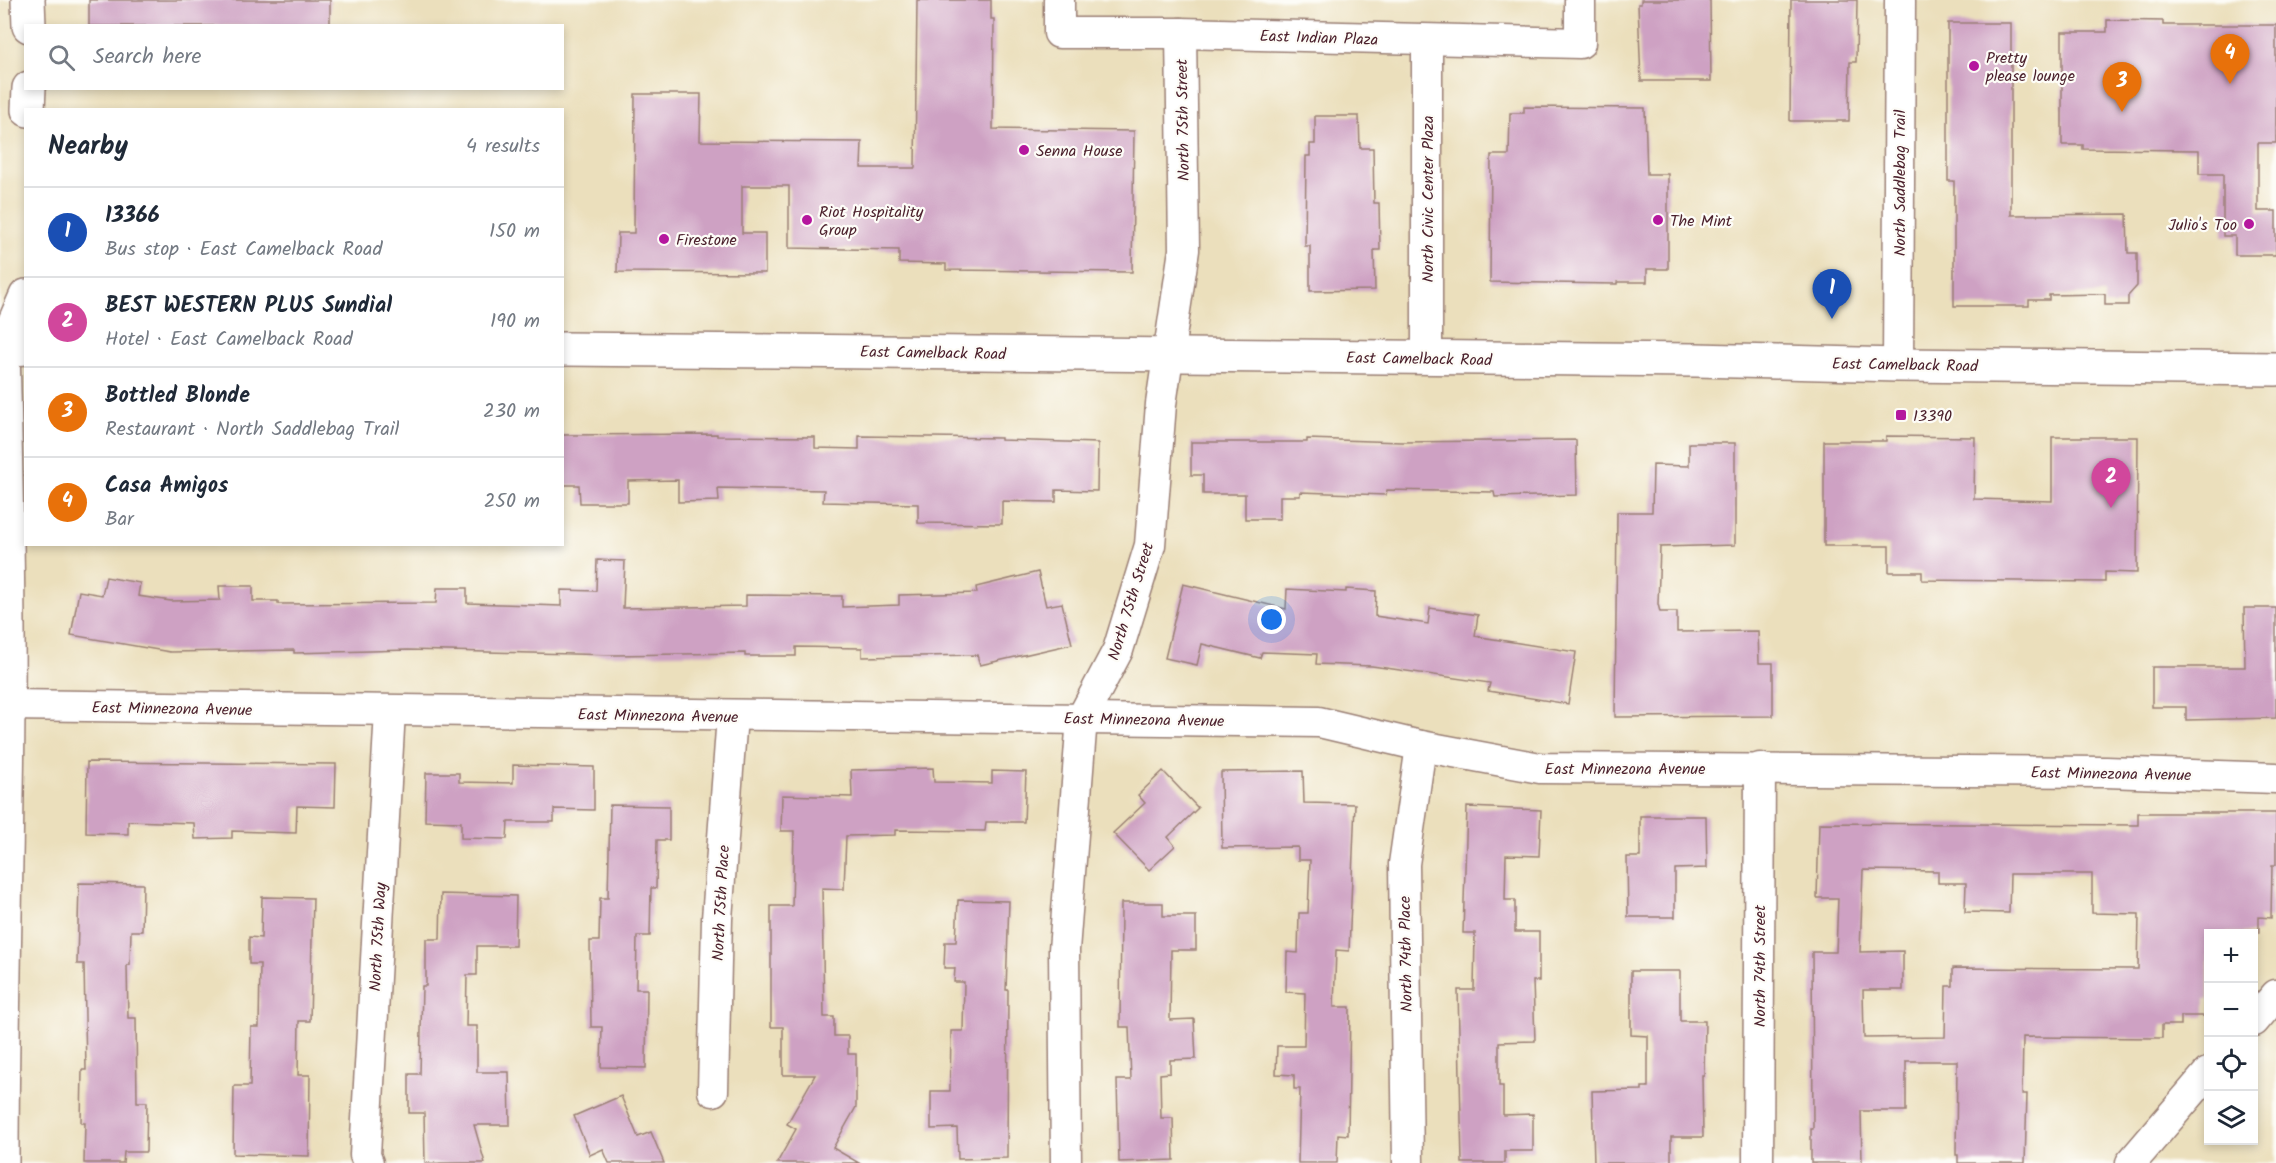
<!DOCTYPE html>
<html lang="en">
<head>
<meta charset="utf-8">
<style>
  :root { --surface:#fff; --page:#f2f2f3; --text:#1f2937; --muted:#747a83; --line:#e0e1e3; --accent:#0b8043 }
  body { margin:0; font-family:Kalam,sans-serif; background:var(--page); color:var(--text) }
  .controls { position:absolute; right:18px; bottom:18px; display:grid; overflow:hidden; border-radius:0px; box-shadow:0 3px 9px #0003 }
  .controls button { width:54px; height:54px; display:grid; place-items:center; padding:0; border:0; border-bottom:2px solid var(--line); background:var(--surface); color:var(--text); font:30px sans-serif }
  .you { position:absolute; left:1272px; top:620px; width:21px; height:21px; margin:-15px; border:4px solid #fff; border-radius:50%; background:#1a73e8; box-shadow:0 0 0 9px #1a73e833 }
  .badge { display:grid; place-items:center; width:39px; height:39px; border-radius:50%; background:var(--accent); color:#fff; font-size:20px; font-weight:700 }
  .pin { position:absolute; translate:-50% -50px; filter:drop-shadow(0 2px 3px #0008) }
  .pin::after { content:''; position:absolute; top:32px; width:21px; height:18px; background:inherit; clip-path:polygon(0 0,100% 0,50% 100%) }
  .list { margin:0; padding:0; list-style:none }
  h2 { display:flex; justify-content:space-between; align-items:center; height:78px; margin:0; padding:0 24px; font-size:26px }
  h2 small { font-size:20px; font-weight:400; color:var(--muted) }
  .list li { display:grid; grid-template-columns:39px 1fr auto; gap:18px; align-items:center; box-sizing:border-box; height:90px; padding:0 24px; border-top:2px solid var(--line) }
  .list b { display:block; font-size:22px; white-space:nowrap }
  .list p { margin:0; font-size:20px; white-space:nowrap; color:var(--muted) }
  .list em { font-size:20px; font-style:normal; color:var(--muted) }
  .icon { flex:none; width:33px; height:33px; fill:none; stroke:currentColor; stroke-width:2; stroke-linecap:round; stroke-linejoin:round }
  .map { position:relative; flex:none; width:2276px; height:1163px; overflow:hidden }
  .search { position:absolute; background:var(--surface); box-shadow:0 3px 9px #0003; left:24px; top:24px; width:540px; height:66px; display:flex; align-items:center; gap:15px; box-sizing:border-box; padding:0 21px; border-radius:0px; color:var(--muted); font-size:22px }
  .panel { position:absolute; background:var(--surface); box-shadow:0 3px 9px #0003; left:24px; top:108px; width:540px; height:438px; border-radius:0px }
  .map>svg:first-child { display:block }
  .building { fill:#cea1c3; fill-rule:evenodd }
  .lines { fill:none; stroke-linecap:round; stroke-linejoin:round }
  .street-casing { stroke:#9a7f74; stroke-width:33 }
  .secondary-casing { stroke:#9a7f74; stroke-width:36 }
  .primary-casing { stroke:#9a7f74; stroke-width:36 }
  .street { stroke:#fff; stroke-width:30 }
  .secondary { stroke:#fff; stroke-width:33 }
  .primary { stroke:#fff; stroke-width:33 }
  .poi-dot { fill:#b5179e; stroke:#fdfcf7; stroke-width:2 }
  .labels { text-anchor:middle; stroke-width:4.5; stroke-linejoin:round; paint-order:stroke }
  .street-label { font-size:16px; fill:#4a1f2b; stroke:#fdfcf7 }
  .poi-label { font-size:16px; fill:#4a1f2b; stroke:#fdfcf7; text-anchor:start }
</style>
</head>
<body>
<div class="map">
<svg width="2276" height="1163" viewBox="0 0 2276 1163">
  <rect width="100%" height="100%" fill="#fdfcf7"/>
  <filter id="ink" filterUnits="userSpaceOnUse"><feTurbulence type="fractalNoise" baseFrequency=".0167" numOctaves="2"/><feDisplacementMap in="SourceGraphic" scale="12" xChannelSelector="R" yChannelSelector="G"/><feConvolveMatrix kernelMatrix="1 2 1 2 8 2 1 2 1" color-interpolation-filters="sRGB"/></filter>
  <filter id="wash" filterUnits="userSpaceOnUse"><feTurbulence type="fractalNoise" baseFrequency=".008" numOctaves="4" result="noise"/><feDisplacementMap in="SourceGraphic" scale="24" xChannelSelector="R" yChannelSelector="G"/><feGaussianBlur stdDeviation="1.35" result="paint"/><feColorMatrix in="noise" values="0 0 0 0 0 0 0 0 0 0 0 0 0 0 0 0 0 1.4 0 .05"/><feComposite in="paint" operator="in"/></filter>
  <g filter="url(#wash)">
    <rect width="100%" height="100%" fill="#ebdfbc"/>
    <g id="blocks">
      <g class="building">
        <rect x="89" y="0" width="241" height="26"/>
        <path d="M917,0H991V19H994L993,129L1134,131L1132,272L946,270V264L899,263V250L789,248V186H742V233H765V273L617,272L618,233H634L635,94H701L700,141L862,142L861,168H915Z"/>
        <path d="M1641,0H1710L1711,81H1641L1638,4H1641Z"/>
        <path d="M1791,0H1857L1856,62H1850L1849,121H1790Z"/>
        <path d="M2107,20L2163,21V25H2276V143H2258V211H2276V255H2235V236H2223V174H2199V150L2083,149V145H2062V32H2107Z"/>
        <path d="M1948,23H2011V215L2127,214L2128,253H2137V286L2128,296V305H2105V294L2049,295V300H2029V306H1954V181H1948Z"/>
        <path d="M1524,107L1645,108L1647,174H1668V269H1647V282H1617V284L1490,282L1491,155H1509L1510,113H1524Z"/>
        <path d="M1315,116H1359L1360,148H1373L1374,203H1379L1380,250H1374L1375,290L1310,291V246H1305L1306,156H1310V144H1315Z"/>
        <path d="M717,434V436L815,437V448L859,449V436L1001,438V440L1098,443L1097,491L1056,490V502L1002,501V524L918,523V504L823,502L824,490L718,488L719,501L678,502V480L628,481V503H580L579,485H562V435Z"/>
        <path d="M1886,436L1975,437L1974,499L2052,501V437H2138L2137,573L2105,572V582L1922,580V572H1889V546H1824V441H1886Z"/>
        <path d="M1307,439L1402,442L1576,440L1577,495L1495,497L1494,492L1387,490L1386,495L1300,492V496H1280V519H1245V494H1203V475H1191V442H1307Z"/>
        <path d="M1689,443H1735V545L1660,547L1658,604L1660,612H1677V632L1758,631L1759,663H1773V716L1615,717L1617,512H1652L1653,465L1689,466Z"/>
        <path d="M597,560L625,561L623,608L746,606V595L842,596V607L899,605V595L977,593L976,587L1038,572L1046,606L1062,603L1072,644L980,665L977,655L862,657V648L796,647V656H745V653L615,655L408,650L294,653V650L170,652L71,635L79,591L102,595L106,577L140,583L138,596L171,601L220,600L219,586H253V601H278V604L436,603L437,588H467V603L561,606V590L596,591Z"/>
        <path d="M1183,584L1286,609L1287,589L1346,592V589L1376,591L1375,616L1428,624L1430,608L1478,615L1475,636L1576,652L1568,704L1488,691L1490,683L1372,666L1316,664L1317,654L1262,652L1260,658L1202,644L1197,665L1165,658Z"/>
        <path d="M2244,608H2276V718L2186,720V707H2152V667H2245Z"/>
        <path d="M87,762L336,764L335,807L297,806L296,833L232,831V838L195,839L194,823L128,821V834L86,833Z"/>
        <path d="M513,765L594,767V810L554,809V822H508L507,839L461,838V822L425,821L426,773H459V782L513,783Z"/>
        <path d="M933,768L934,782L992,783V771L1026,772L1024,822H986L985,831L895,830V835L846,836L844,889L822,888L824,1017H834V1036H848V1054H856V1107L833,1148L859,1163H777L796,1129L787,1124L815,1075H783V1027H771V906H792L794,831H781L782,795L852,797L851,770Z"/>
        <path d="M1163,771L1198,808L1168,837L1175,846L1149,870L1113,833L1145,803L1138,795Z"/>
        <path d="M1303,771L1304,803L1355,804L1349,951L1336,950L1334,1007H1350L1348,1135L1338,1134L1337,1163H1298L1300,1089H1294V1075L1276,1074L1277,1046H1304L1305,993L1286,992L1287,952L1298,953L1299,913H1308L1310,860H1298V847L1222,848L1221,772Z"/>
        <path d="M610,805L669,806V840H657L656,888H651L650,936H637L636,989H647L646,1068L601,1067L602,1027H591L590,941H599L600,898H608Z"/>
        <path d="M1467,807L1541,810L1539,856L1506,855L1505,900H1515V932H1539V981H1533L1535,1041L1499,1042V1086H1503V1115L1533,1114V1151H1505V1163H1462L1458,990H1474L1475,933H1463Z"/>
        <path d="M2138,813H2276V865H2272L2271,918L2259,917V933H2208V999H2205V1016H2181V1025H2162V1038L2023,1037L2022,1094H2027L2025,1163H1958V1155H1956L1957,1061H1906V1111H1861L1862,1163H1811V1129H1813L1812,952H1836L1838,898H1817L1819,823L2138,825ZM1863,870L1938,871V883H1966L1965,912L2009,913L2010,874H2092V913L2139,914L2138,969L1953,968V986H1946L1945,1037L1864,1038L1863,990H1903V951L1860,952Z"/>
        <path d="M1640,816H1706L1707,868L1675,869V917H1628L1627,857H1640Z"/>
        <path d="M79,883L143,884L142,931H131L130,965H127L128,1018H136L137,1102H147L146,1152H124L123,1163H84L85,1123H81L82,1070H86L84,964H77Z"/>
        <path d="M441,894L516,896L515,946H477V975H467L466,1026H477V1072H509L510,1125H474L485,1163H425L424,1113H409V1074H420L422,986H426V939H440Z"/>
        <path d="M262,897L313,898L310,1021H299L298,1075H310L309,1156L233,1154L234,1086H250L251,1027H259L260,964H249V937L261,938Z"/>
        <path d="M958,900L1009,901L1006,990H1008L1007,1158L958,1159L957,1128L931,1129V1091H950L951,1031H963L964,982H954L955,968H944L945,942H956Z"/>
        <path d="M1121,903H1163V916H1196V950H1171L1170,1020L1194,1019L1196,1059L1170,1060V1073L1160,1074L1161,1118H1173L1174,1160L1119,1162L1117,1080H1131L1129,1027H1120Z"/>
        <path d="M1631,971H1680V1021H1705L1704,1075H1702L1703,1137H1671V1163H1594L1592,1091L1642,1090V1087H1648V1036L1631,1035Z"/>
        <path d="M621,1096L638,1137L651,1132L664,1163H609L603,1149L590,1155L574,1116Z"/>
      </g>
    </g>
  </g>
  <g filter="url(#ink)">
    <use href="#blocks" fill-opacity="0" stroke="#9a7f74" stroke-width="1.5"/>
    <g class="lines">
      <g class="street-casing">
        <g id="street">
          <path d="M1059,0V33H1181L1580,43V0"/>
          <path d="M1427,40V358"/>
          <path d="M1898,365L1900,0"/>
          <path d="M8,705L1319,722L1421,746L1540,768L2106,772L2276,778"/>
          <path d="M2254,1021L2276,995"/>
          <path d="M713,1091L717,919L732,716"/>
          <path d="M368,1163L365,1155L390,711"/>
          <path d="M1066,1163L1064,950L1082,718L1118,650L1150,545L1161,404L1184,250L1181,33"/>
          <path d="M1408,1163L1404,864L1421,746"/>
          <path d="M1758,1163L1760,768"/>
          <path d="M2131,1163L2208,1073"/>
        </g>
      </g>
      <g class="secondary-casing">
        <g id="secondary">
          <path d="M28,0L29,26"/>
          <path d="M28,110L29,88"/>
          <path d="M0,341L3,349C6,468 9,588 8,708C7,860 2,1011 2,1163"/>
          <path d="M3,349L26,296"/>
        </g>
      </g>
      <g class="primary-casing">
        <g id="primary">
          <path d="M562,349L1696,360L1898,365L2276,369"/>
          <path d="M0,350L26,348"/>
        </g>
      </g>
      <use href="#street" class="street"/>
      <use href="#secondary" class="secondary"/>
      <use href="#primary" class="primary"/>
    </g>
  </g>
  <g class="poi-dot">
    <circle cx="1974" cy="66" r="6"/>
    <circle cx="1024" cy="150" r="6"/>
    <circle cx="807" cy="220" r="6"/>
    <circle cx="1658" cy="220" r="6"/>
    <circle cx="2249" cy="224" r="6"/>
    <circle cx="664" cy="239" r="6"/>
    <rect x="1895" y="409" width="12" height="12" rx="3"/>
  </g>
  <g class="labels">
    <g class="street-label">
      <text transform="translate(1319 37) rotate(2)" y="6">East Indian Plaza</text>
      <text transform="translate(1182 120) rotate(-91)" y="6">North 75th Street</text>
      <text transform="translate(1899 183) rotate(-90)" y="6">North Saddlebag Trail</text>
      <text transform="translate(1427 199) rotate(-90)" y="6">North Civic Center Plaza</text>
      <text transform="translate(933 352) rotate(1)" y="6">East Camelback Road</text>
      <text transform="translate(1419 358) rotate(1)" y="6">East Camelback Road</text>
      <text transform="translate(1905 364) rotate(1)" y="6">East Camelback Road</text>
      <text transform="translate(1130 601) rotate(-73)" y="6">North 75th Street</text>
      <text transform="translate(172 708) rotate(1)" y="6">East Minnezona Avenue</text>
      <text transform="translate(658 715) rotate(1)" y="6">East Minnezona Avenue</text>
      <text transform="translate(1144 719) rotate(1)" y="6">East Minnezona Avenue</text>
      <text x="1625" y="774">East Minnezona Avenue</text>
      <text transform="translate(2111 773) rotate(1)" y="6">East Minnezona Avenue</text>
      <text transform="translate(720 903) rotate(-87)" y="6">North 75th Place</text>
      <text transform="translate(377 937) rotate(-87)" y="6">North 75th Way</text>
      <text transform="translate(1405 954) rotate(-91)" y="6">North 74th Place</text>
      <text transform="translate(1759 966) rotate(-90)" y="6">North 74th Street</text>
    </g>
    <g class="poi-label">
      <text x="1986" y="63">Pretty<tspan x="1986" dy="18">please lounge</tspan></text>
      <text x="1036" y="156">Senna House</text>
      <text x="819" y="217">Riot Hospitality<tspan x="819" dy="18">Group</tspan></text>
      <text x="1670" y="226">The Mint</text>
      <text x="2237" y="230" text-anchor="end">Julio's Too</text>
      <text x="676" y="245">Firestone</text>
      <text x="1913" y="421">13390</text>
    </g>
  </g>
</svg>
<div class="controls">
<button>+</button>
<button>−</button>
<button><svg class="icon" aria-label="locate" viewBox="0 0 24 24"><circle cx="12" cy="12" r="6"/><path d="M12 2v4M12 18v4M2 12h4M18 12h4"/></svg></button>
<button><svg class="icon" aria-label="layers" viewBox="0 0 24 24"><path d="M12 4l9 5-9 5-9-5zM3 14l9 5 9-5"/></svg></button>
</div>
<div class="you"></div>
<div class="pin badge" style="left:1832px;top:319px;background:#1a4fb4">1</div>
<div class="pin badge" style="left:2111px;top:508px;background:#d1479c">2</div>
<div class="pin badge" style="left:2122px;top:112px;background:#e8710a">3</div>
<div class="pin badge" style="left:2230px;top:84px;background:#e8710a">4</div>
<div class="search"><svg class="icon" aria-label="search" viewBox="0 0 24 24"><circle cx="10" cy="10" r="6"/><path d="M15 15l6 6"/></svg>Search here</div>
<section class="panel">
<h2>Nearby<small>4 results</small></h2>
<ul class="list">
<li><span class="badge" style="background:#1a4fb4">1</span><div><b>13366</b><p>Bus stop · East Camelback Road</p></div><em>150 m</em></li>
<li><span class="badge" style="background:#d1479c">2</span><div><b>BEST WESTERN PLUS Sundial</b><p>Hotel · East Camelback Road</p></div><em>190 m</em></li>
<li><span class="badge" style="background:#e8710a">3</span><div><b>Bottled Blonde</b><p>Restaurant · North Saddlebag Trail</p></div><em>230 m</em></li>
<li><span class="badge" style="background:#e8710a">4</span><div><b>Casa Amigos</b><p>Bar</p></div><em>250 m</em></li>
</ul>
</section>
</div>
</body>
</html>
